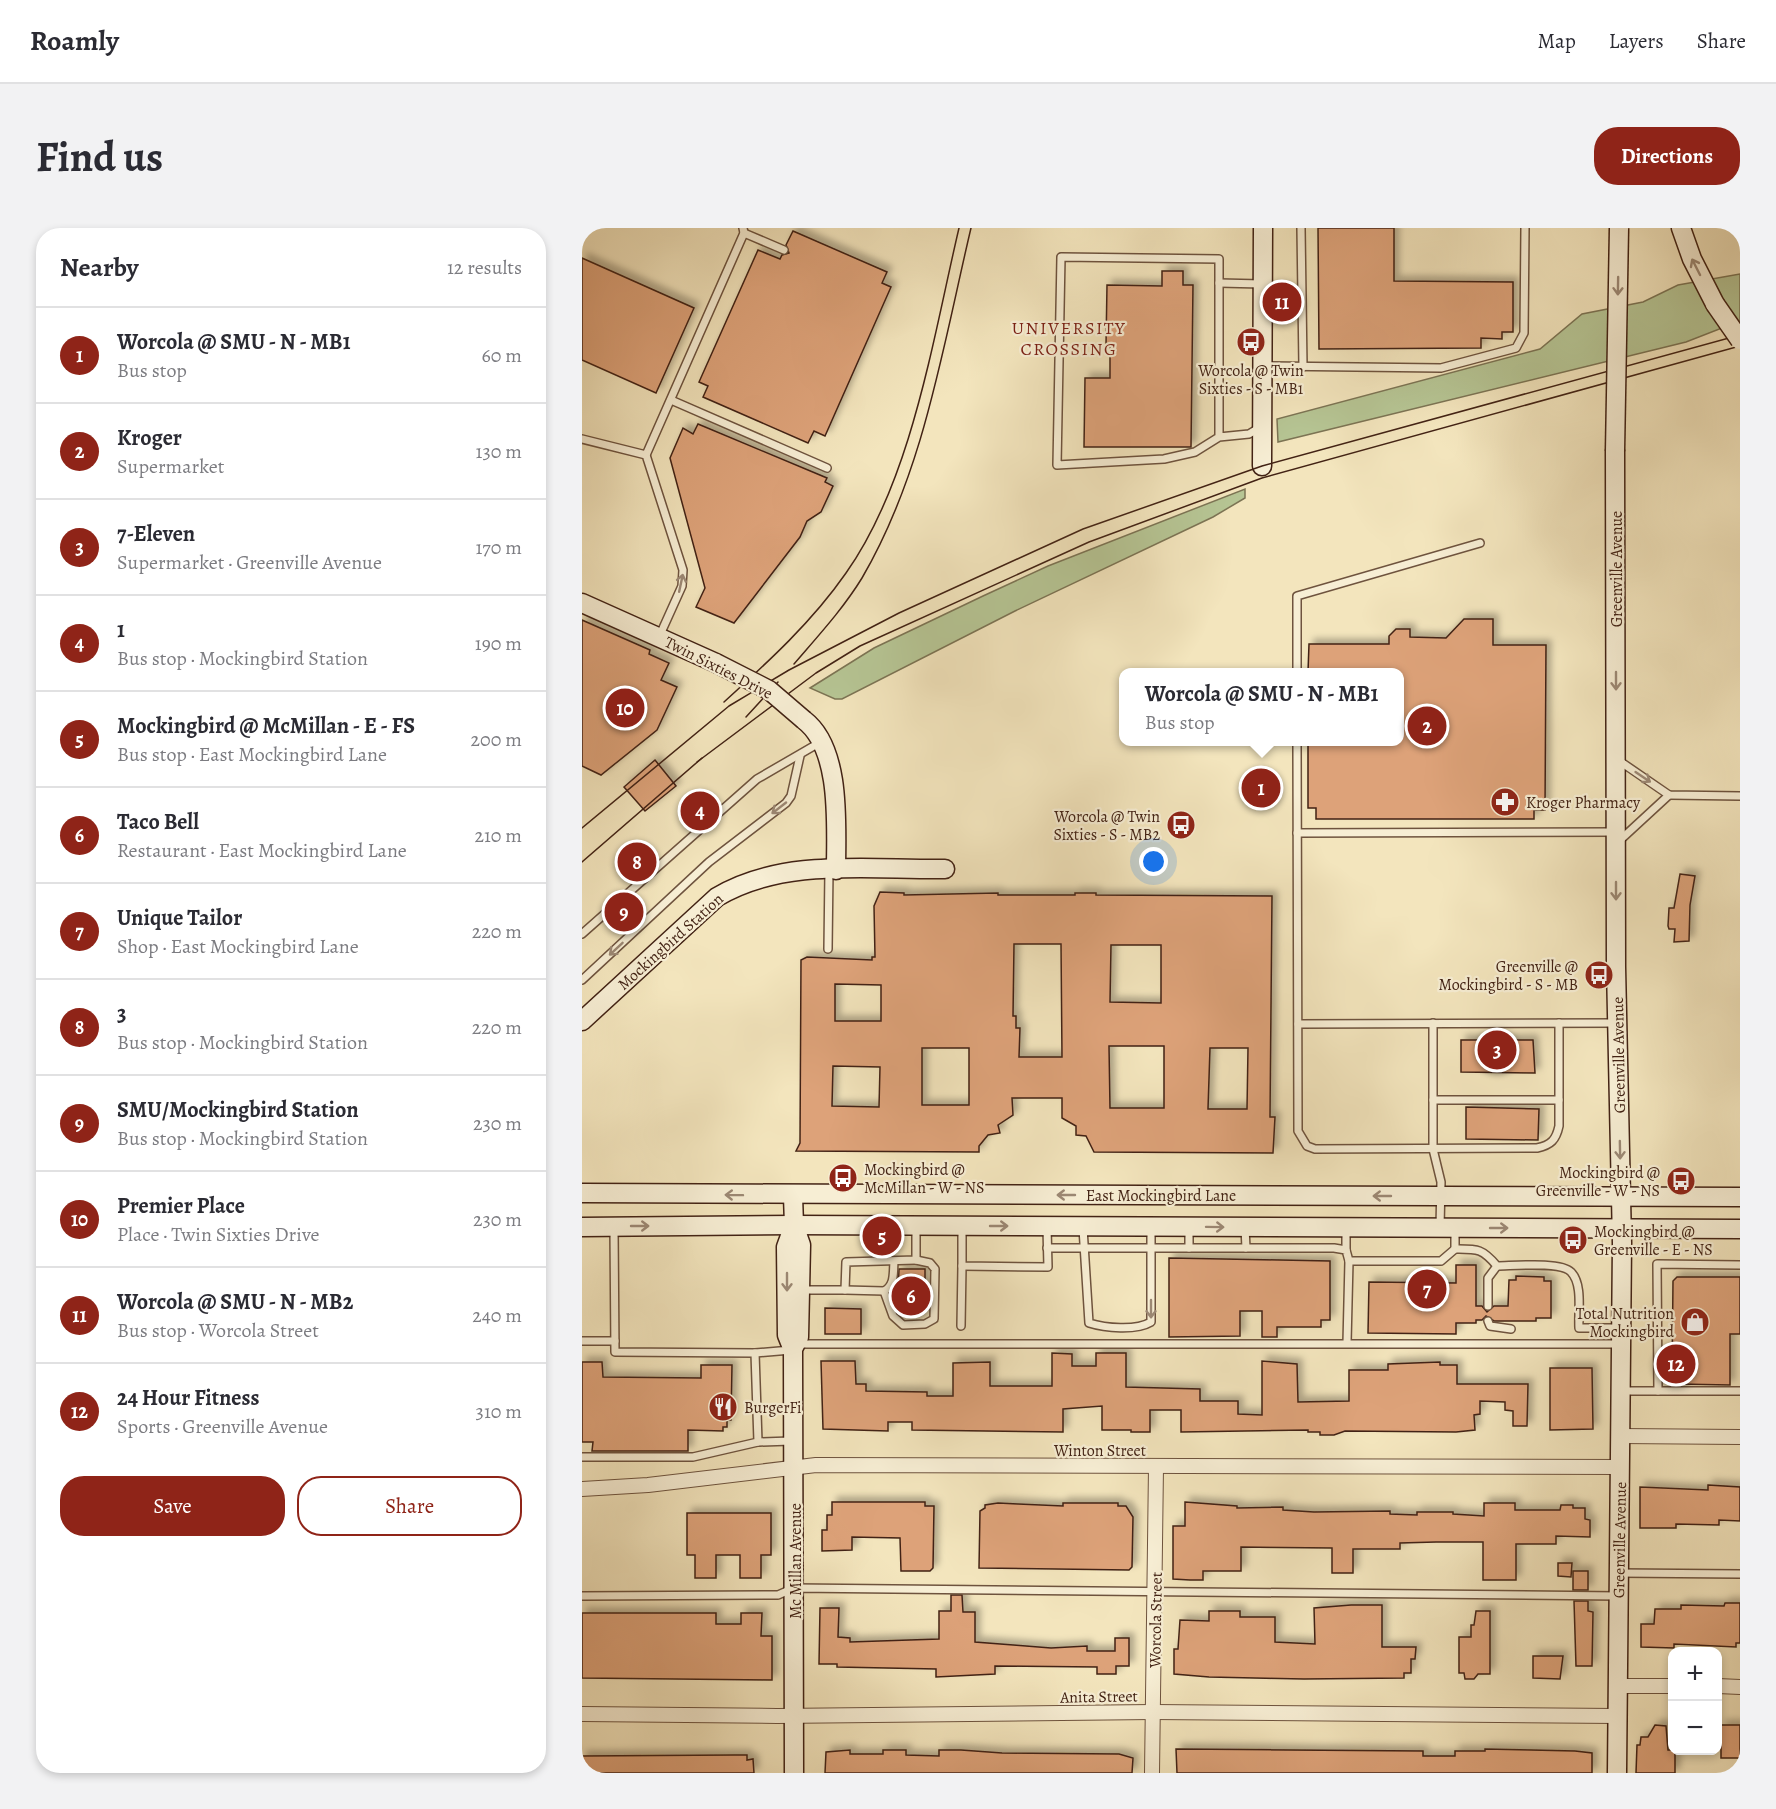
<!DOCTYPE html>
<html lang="en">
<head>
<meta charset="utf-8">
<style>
  :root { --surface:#fff; --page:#f2f2f3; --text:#2b2b33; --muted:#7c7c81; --line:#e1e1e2; --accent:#8f2418 }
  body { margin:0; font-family:Alegreya,serif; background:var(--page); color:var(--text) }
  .controls { position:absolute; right:18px; bottom:18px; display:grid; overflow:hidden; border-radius:12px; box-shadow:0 3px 9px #0003 }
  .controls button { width:54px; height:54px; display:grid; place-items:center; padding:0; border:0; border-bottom:2px solid var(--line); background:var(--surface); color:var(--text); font:30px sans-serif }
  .you { position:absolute; left:572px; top:634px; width:21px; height:21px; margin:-15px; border:4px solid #fff; border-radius:50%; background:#1a73e8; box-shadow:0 0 0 9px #1a73e833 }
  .badge { display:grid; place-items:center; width:39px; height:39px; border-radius:50%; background:var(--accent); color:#fff; font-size:20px; font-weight:700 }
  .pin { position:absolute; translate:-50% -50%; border:3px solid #fff; box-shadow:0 2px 6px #0006 }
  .popup { position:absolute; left:537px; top:440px; width:285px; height:78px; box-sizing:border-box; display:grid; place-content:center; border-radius:12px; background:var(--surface); filter:drop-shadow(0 2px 4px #0005); font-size:20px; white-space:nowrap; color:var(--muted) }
  .popup b { font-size:22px; color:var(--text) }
  .popup::after { content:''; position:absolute; left:50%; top:100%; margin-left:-12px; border:12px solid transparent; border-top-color:var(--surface) }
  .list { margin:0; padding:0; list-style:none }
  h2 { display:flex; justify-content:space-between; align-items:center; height:78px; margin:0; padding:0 24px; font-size:26px }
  h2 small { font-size:20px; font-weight:400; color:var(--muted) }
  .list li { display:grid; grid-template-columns:39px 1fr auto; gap:18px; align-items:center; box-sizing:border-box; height:96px; padding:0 24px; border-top:2px solid var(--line) }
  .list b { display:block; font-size:22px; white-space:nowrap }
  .list p { margin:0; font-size:20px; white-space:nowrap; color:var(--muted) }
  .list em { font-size:20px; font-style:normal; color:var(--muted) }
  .actions { display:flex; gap:12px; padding:18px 24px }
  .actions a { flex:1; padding:14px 0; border:2px solid var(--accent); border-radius:24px; text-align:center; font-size:21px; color:var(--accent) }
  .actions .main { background:var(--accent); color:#fff }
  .map { position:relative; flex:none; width:1158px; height:1545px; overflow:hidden; border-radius:24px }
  header { display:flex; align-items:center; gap:36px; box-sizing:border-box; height:84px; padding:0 30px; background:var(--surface); border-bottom:2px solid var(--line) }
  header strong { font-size:28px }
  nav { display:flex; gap:33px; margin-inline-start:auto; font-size:21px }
  .intro { display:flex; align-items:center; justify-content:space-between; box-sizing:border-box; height:144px; padding:0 36px }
  h1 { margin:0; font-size:42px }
  .button { padding:15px 27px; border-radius:24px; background:var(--accent); color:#fff; font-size:21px; font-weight:700 }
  main { display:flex; gap:36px; padding:0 36px }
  aside { flex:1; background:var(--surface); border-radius:24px; box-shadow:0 3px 9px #0003 }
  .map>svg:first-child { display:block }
  .green { fill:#b6c594; stroke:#7c7454; stroke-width:1.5 }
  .building { fill:#dda279; stroke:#422214; stroke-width:1.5; fill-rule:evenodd; filter:url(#shadow) }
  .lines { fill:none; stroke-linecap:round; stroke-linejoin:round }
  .lane-casing { stroke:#6e533e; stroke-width:10 }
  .street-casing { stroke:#6e533e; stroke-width:16 }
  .secondary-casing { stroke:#422214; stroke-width:21 }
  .lane { stroke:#f7eed4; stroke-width:7 }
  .street { stroke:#f7eed4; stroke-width:14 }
  .secondary { stroke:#f7eed4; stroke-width:18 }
  .tram { stroke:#422214; stroke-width:1.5 }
  .secondary-bridge-casing { stroke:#422214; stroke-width:21; stroke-linecap:butt }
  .secondary-bridge { stroke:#f7eed4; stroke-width:18 }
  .oneway { stroke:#9c8874 }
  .labels { text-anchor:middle; stroke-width:4.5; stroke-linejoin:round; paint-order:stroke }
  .poi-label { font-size:16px; fill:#422214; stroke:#f7eed4; text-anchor:start }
  .street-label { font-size:16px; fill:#422214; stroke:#f7eed4 }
  .neighbourhood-label { font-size:18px; letter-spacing:1.5px; fill:#7a1f14; stroke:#f7eed4 }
</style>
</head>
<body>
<header>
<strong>Roamly</strong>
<nav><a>Map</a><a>Layers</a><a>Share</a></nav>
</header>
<div class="intro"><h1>Find us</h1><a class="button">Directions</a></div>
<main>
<aside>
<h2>Nearby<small>12 results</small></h2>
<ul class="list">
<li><span class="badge">1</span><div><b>Worcola @ SMU - N - MB1</b><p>Bus stop</p></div><em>60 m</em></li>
<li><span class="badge">2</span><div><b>Kroger</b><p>Supermarket</p></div><em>130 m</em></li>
<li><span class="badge">3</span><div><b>7-Eleven</b><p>Supermarket · Greenville Avenue</p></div><em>170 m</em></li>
<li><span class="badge">4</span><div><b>1</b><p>Bus stop · Mockingbird Station</p></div><em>190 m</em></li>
<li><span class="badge">5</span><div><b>Mockingbird @ McMillan - E - FS</b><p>Bus stop · East Mockingbird Lane</p></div><em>200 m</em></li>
<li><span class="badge">6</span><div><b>Taco Bell</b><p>Restaurant · East Mockingbird Lane</p></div><em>210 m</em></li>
<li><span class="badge">7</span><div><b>Unique Tailor</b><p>Shop · East Mockingbird Lane</p></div><em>220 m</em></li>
<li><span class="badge">8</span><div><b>3</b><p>Bus stop · Mockingbird Station</p></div><em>220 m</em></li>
<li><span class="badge">9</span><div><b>SMU/Mockingbird Station</b><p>Bus stop · Mockingbird Station</p></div><em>230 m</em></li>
<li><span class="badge">10</span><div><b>Premier Place</b><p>Place · Twin Sixties Drive</p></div><em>230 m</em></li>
<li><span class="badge">11</span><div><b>Worcola @ SMU - N - MB2</b><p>Bus stop · Worcola Street</p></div><em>240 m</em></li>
<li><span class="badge">12</span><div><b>24 Hour Fitness</b><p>Sports · Greenville Avenue</p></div><em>310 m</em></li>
</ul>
<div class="actions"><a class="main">Save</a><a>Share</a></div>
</aside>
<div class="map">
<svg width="1158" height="1545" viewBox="0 0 1158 1545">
  <defs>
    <filter id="shadow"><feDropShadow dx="5" dy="-5" stdDeviation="3" flood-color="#0004"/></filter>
  </defs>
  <rect width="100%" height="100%" fill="#f3e5bd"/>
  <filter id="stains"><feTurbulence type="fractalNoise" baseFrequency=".00333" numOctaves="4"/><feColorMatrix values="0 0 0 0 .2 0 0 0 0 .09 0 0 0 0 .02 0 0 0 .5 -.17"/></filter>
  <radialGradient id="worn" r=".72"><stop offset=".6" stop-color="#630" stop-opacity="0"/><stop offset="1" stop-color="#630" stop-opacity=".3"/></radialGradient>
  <g class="green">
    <path d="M1158,46V93L1104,114L696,214L695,191L958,121L1000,86L1061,74L1096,57Z"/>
    <path d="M663,261V270L631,289L433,383L260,471H253L228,460L292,420L401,368L466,338Z"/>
  </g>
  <g class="building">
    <path d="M736,0H812V53L931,54V104H920V111L899,110V120L737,121Z"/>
    <path d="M211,3L305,44L300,55L309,59L243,208L232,203L226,215L121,169L126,158L117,154L176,22L198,31L200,27L207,25L204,17Z"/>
    <path d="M0,30L112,80L74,165L0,132Z"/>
    <path d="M580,43H601V57H611L609,219H502L503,150H528V117H524L525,57L580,58Z"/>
    <path d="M116,196L245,250L243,254L251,258L239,284L225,293L218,309L152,395L114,379L123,360L88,230L101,200L111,206Z"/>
    <path d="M882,391H911V417H964L963,582H952V591H734V580H726V513H817V444H726L727,416H807V408L814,401H828V409L864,410Z"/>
    <path d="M0,392L68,422L67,426L87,435L79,452L95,459L75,502L19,547L0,538Z"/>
    <path d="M73,532L94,558L63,583L42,559Z"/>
    <path d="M1098,646L1113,648L1108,677L1107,713L1092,714L1093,701H1087L1086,698L1087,680H1092Z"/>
    <path d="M298,664L322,665V667L416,665V667H493V665H514V667L690,668L688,889H693L691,925L512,924L504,908L494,907V898L480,890V870H430L431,887L416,897L418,905L406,907L397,918V924L214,923L218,915L219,732L225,729L290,732V729H293L292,678ZM432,716H479L480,829H437L438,800H434V788H431ZM529,717H579V775L528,774ZM253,756L299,757V793H253ZM527,818H582V880H528ZM340,820H387V877H340ZM628,820H666L665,881H626ZM251,838L298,839L297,879L250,878Z"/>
    <path d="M879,812H951L953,845L879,844Z"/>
    <path d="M884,879L957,881L956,912L884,911Z"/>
    <path d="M587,1030L748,1033V1092H739V1099H695V1109H680V1083H658V1108L587,1109Z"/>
    <path d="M874,1037H894V1078H900L905,1084L912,1078H926L927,1052H934V1048L962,1049V1053H969V1090H954V1093H912L904,1088L900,1092H894V1095H874V1106L786,1105L787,1054L874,1055Z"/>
    <path d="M317,1041H343V1082H315Z"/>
    <path d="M1095,1049H1158V1106H1148V1157L1095,1156L1090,1151L1091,1053Z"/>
    <path d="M243,1080L279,1081V1106H243Z"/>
    <path d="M470,1125L490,1126V1138H514V1125H544V1159L618,1161V1173H656V1186L680,1187V1133L715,1136L716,1174L767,1173V1142H806V1136L858,1134V1137H875V1156H946L945,1198H931V1183L923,1182V1174L898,1173V1186L892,1187L893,1202L874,1204L763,1203L752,1207H738V1204H726V1202L599,1204V1182H568V1204H549V1202H520V1178L481,1181V1204L330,1202V1194H306V1203L241,1201L239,1133H273L274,1156H284V1163L345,1164V1168H371V1135L408,1134V1158H470Z"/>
    <path d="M0,1134H20L21,1149L119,1150V1137H150L149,1192H145V1199H141V1203L106,1202V1223H10L11,1214H0Z"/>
    <path d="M968,1140H1010L1011,1201L968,1202Z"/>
    <path d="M1126,1257L1158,1259V1293L1137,1292V1297L1094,1296V1300H1058V1259L1126,1262Z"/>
    <path d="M250,1274H343V1278H352L351,1340L348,1343H319L318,1310L270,1309V1322L240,1323V1302H245V1287H250Z"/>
    <path d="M603,1274L655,1278V1280L701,1279V1282L732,1284L808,1283V1286L835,1287V1284H871V1286L902,1288V1275H933V1282H978L979,1277H991V1280H1003V1291L1008,1292V1309L974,1308V1316H934V1352H901V1314H854L818,1315V1321H771V1345H750V1320L659,1319V1343H621V1352H608L591,1351V1298H603Z"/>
    <path d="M416,1275L481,1278V1275H536V1278H544L551,1289L550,1339L547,1342L397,1340L398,1283L403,1280V1277Z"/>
    <path d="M105,1285H189V1327H179V1350H158V1327H134V1350H113V1327H105Z"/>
    <path d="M976,1335H990L989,1349L976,1348Z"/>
    <rect x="991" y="1343" width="15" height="19"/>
    <path d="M369,1367H380L381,1384H393V1414L469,1420L505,1418V1423H533V1410H547V1438H534V1446H515V1439L413,1438V1446L354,1449V1441L255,1439V1436H237L238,1380H257L256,1409L268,1410V1414L357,1411V1383H369Z"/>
    <path d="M992,1373H1006V1383L1011,1384L1010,1438H994Z"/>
    <path d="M1143,1375H1158V1415H1154V1419L1092,1416V1420L1059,1419V1396H1072L1073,1381H1099V1377L1142,1378Z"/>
    <path d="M769,1377H800V1419H834L833,1431H829V1445H822V1450L722,1451L627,1449L592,1446V1421H596L598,1392L627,1393V1383H658V1389H693V1414L733,1416L732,1380Z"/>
    <path d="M894,1383H908V1446H896L892,1451H883L882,1445H877V1409H889V1397H892Z"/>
    <path d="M0,1385H134V1396H159V1385H180L179,1408H190V1452L0,1450Z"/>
    <path d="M951,1428H981L978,1451L951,1450Z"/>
    <path d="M1073,1497L1084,1498L1086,1522H1093V1545H1054L1055,1517H1058L1059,1509H1066Z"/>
    <rect x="1139" y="1497" width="19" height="33"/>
    <path d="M594,1521L841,1523V1528H873V1523H903V1521L993,1523L1010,1525V1545H595Z"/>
    <path d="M268,1522V1526H301V1522H324V1527L357,1528V1522H379L420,1525L537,1526L551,1530L550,1545H243L244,1524Z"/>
    <path d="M152,1527H165V1532L171,1531L172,1545H0V1528Z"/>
  </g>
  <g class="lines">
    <g class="lane-casing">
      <g id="lane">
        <path d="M719,0L721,139"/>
        <path d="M162,5L202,22"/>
        <path d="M637,55L680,56"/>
        <path d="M681,138L859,140L934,120L942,105L943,0"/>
        <path d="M89,172L245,240"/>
        <path d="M637,209V31L479,29L475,237L582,231L613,224L637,209L667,206L677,200"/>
        <path d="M0,211L64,227L101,342L100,358L77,409"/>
        <path d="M64,227L162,5L161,0"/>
        <path d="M715,444V368L898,315"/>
        <path d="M715,514L716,903L725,918L733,921L955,920C969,917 974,912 977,898V795"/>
        <path d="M1036,532L1087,567L1158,568"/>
        <path d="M715,605L1034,604"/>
        <path d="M1036,614L1087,567"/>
        <path d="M0,706L175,551L237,515"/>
        <path d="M246,721L247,642"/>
        <path d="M0,752L127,634L204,575L209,568L218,528"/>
        <path d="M851,795V921L859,954L858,999"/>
        <path d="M716,796L1035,795"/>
        <path d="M851,872H977"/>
        <path d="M380,998V1038L466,1039L465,1000"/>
        <path d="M607,999V1020"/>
        <path d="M501,1000L507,1095C523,1100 554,1103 569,1094V999"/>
        <path d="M663,1000L664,1020"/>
        <path d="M465,1020H752L764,1022L767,1033H859L873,1021C895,1021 900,1020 915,1038C930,1038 979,1033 989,1044C1001,1056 996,1084 997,1100H1039"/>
        <path d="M873,1021V1000"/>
        <path d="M764,1022V1001"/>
        <path d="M219,1062H263L264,1034L334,1032V998"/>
        <path d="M263,1062L302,1063C313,1057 311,1046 312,1034"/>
        <path d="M302,1063L311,1088L321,1097L343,1096L352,1091L353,1041L348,1035L334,1032"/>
        <path d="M906,1078V1050L915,1038"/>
        <path d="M906,1093L908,1098L929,1101"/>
        <path d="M379,1098L380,1038"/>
        <path d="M0,1113H33"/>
        <path d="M765,1115L767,1033"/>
        <path d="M215,1116H1038"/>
        <path d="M173,1125L209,1122"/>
        <path d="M1041,1163H1076L1075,1036L1158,1037"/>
        <path d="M1076,1163H1158"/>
        <path d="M176,1214L209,1213"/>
        <path d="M0,1229H111L176,1214L173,1125L33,1124L32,1001"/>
        <path d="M1037,1345L1158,1346"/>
        <path d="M0,1368L196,1367L212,1360L1036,1368"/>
      </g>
    </g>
    <g class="street-casing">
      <g id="street">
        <path d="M1038,1208L1158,1209"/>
        <path d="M0,1261L66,1257L234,1237L1038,1239"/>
        <path d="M1036,1458H1090"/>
        <path d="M1136,1458L1158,1459"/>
        <path d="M0,1486L195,1488L571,1484L1035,1488"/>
        <path d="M570,1545L574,1239"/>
      </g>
    </g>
    <g class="secondary-casing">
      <g id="secondary">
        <path d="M1099,0L1110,31L1133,76"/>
        <path d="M1033,223L1034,739L1040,1015L1035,1545"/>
        <path d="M680,238L681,0"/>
        <path d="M0,375L134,435"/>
        <path d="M222,492C260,521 254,599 254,642"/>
        <path d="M0,793L135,669C202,629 288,642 363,641"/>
        <path d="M0,965L1158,969"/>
        <path d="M211,968L212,997L219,1017L217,1109L211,1121L212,1545"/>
        <path d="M0,999L212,997L1158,1001"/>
        <path d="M209,1117L205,1107L204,1019L212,997"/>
      </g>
    </g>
    <use href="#lane" class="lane"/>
    <use href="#street" class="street"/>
    <use href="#secondary" class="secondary"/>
    <g class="tram">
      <path d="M212,436C236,408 261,381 280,350C342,244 361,118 389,0"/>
      <path d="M142,474C186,434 230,394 264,345C330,252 351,110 377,0"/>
      <path d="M164,489L196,454"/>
      <path d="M115,534L234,445L278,418L507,314L680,250L1158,118"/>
      <path d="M0,600L147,478L207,442L317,385L501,301L680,238L1158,107"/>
      <path d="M0,634L120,530"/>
    </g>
    <g class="secondary-bridge-casing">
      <g id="secondary-bridge">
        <path d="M1133,76L1158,112"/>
        <path d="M1033,223L1037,0"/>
        <path d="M134,435L187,462L222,492"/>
      </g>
    </g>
    <use href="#secondary-bridge" class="secondary-bridge"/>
  </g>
  <defs><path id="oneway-shaft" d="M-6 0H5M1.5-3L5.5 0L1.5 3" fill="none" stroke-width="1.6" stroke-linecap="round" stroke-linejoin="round" transform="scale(1.5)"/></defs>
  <g class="oneway">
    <use href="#oneway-shaft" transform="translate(1114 39) rotate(-117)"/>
    <use href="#oneway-shaft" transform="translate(1036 58) rotate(91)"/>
    <use href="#oneway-shaft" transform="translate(99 355) rotate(-78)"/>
    <use href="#oneway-shaft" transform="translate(1034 453) rotate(90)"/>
    <use href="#oneway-shaft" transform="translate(1061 549) rotate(34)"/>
    <use href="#oneway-shaft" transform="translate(197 580) rotate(142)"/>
    <use href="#oneway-shaft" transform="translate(1034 663) rotate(90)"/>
    <use href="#oneway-shaft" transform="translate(34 721) rotate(137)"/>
    <use href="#oneway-shaft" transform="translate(1038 922) rotate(89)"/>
    <use href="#oneway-shaft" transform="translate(152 967) rotate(-179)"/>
    <use href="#oneway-shaft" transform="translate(484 967) rotate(180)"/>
    <use href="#oneway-shaft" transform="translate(800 968) rotate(-180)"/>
    <use href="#oneway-shaft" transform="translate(58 998)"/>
    <use href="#oneway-shaft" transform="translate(417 998)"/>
    <use href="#oneway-shaft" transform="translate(633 999) rotate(1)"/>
    <use href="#oneway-shaft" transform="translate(917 1000)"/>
    <use href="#oneway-shaft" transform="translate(205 1054) rotate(90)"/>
    <use href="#oneway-shaft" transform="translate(569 1081) rotate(90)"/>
  </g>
  <defs>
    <g id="bus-disc" transform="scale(1.5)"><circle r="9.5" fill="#8f2418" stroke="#f7eed4"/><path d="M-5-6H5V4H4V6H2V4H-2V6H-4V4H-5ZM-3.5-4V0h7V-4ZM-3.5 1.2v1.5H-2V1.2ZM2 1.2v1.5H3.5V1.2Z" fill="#fff"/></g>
    <g id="pharmacy-disc" transform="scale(1.5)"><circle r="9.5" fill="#8f2418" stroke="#f7eed4"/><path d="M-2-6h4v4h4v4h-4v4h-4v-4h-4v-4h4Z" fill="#fff"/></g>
    <g id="shop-disc" transform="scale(1.5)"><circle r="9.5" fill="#8f2418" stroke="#f7eed4"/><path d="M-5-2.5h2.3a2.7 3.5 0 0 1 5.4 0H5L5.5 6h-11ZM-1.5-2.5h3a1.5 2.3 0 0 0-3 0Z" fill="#fff"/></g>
    <g id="restaurant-disc" transform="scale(1.5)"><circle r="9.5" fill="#8f2418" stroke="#f7eed4"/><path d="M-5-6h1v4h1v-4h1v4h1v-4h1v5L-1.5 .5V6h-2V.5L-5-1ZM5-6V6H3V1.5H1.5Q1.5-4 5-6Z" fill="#fff"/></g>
  </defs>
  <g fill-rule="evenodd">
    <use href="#bus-disc" x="669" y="114"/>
    <use href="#pharmacy-disc" x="923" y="574"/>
    <use href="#bus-disc" x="599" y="597"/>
    <use href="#bus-disc" x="1017" y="747"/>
    <use href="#bus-disc" x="261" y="950"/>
    <use href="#bus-disc" x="1099" y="953"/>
    <use href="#bus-disc" x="991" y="1012"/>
    <use href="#shop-disc" x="1113" y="1094"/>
    <use href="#restaurant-disc" x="141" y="1179"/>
  </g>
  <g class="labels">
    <g class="poi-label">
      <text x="669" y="148" text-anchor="middle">Worcola @ Twin<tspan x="669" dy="18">Sixties - S - MB1</tspan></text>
      <text x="944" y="580">Kroger Pharmacy</text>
      <text x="578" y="594" text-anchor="end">Worcola @ Twin<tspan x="578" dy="18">Sixties - S - MB2</tspan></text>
      <text x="996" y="744" text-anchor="end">Greenville @<tspan x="996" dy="18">Mockingbird - S - MB</tspan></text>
      <text x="282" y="947">Mockingbird @<tspan x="282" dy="18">McMillan - W - NS</tspan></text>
      <text x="1078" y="950" text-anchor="end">Mockingbird @<tspan x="1078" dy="18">Greenville - W - NS</tspan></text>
      <text x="1012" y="1009">Mockingbird @<tspan x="1012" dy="18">Greenville - E - NS</tspan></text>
      <text x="1092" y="1091" text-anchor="end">Total Nutrition<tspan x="1092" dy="18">Mockingbird</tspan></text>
      <text x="162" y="1185">BurgerFi</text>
    </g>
    <g class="street-label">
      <text transform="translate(1034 341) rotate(-90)" y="6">Greenville Avenue</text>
      <text transform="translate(137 439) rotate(27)" y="6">Twin Sixties Drive</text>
      <text transform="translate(88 713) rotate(-42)" y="6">Mockingbird Station</text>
      <text transform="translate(1036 827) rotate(-91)" y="6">Greenville Avenue</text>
      <text x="579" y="973">East Mockingbird Lane</text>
      <text x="518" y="1228">Winton Street</text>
      <text transform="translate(1037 1312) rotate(-89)" y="6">Greenville Avenue</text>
      <text transform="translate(213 1333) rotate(-90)" y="6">Mc Millan Avenue</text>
      <text transform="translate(573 1392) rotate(-89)" y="6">Worcola Street</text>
      <text transform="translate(517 1468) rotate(-1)" y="6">Anita Street</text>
    </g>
    <g class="neighbourhood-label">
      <text x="487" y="106">UNIVERSITY<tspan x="487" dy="21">CROSSING</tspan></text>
    </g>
  </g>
  <rect width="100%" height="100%" filter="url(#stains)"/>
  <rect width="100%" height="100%" fill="url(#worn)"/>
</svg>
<div class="controls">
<button>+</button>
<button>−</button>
</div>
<div class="you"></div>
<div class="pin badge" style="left:679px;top:560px">1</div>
<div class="popup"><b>Worcola @ SMU - N - MB1</b>Bus stop</div>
<div class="pin badge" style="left:845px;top:498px">2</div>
<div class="pin badge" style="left:915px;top:822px">3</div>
<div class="pin badge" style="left:118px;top:583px">4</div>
<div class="pin badge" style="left:300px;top:1008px">5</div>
<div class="pin badge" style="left:329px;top:1068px">6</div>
<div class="pin badge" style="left:845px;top:1061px">7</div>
<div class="pin badge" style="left:55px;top:634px">8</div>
<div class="pin badge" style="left:42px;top:684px">9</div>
<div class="pin badge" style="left:43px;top:480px">10</div>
<div class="pin badge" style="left:700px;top:74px">11</div>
<div class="pin badge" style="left:1094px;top:1136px">12</div>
</div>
</main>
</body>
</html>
